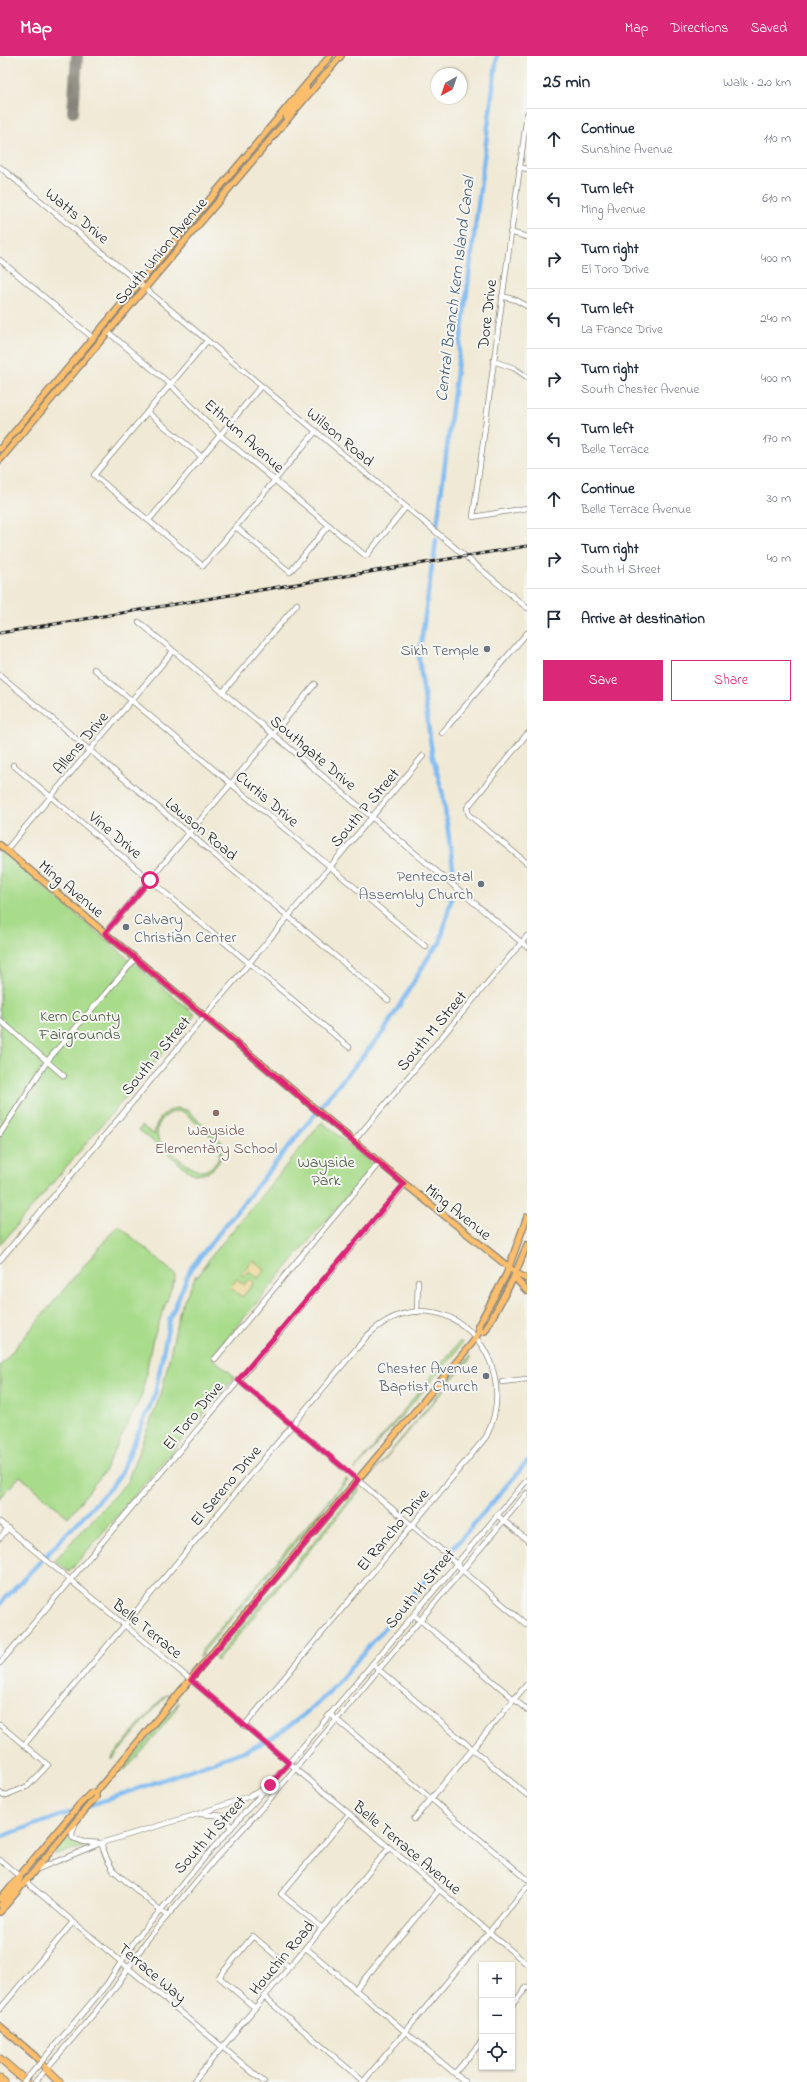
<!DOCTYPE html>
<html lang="en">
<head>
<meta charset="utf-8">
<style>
  :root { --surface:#fff; --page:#f6f6f7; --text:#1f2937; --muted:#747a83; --line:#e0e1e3; --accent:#db2777 }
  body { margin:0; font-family:"Indie Flower",sans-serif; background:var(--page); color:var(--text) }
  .controls { position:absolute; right:12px; bottom:12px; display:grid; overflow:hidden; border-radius:0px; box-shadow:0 1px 3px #0004 }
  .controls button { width:36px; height:36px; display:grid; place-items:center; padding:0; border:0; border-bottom:1px solid var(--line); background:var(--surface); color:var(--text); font:20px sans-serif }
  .compass { position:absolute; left:431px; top:12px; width:36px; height:36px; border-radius:50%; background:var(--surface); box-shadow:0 1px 3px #0004; rotate:220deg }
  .stop { position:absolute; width:12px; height:12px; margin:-9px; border:3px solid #db2777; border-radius:50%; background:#fff }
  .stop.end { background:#db2777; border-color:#fff; box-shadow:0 1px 4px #0008 }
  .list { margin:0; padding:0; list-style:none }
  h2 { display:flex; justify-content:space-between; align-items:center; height:52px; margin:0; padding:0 16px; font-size:17px }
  h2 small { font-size:13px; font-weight:400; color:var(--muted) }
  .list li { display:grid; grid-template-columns:26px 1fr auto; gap:12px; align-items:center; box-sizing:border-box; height:60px; padding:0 16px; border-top:1px solid var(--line) }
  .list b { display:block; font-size:15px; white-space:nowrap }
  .list p { margin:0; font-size:13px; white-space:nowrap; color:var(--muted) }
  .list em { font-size:13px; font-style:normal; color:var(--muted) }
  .actions { display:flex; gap:8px; padding:12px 16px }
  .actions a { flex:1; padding:9px 0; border:1px solid var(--accent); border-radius:0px; text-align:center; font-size:14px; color:var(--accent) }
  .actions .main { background:var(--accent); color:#fff }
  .icon { flex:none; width:22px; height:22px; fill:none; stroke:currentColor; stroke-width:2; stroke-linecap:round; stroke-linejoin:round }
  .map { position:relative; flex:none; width:527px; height:2026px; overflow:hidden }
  header { display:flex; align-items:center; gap:24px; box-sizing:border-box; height:56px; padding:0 20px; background:var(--accent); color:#fff }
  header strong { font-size:19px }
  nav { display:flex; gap:22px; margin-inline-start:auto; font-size:14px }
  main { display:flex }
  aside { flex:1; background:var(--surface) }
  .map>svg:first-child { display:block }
  .green { fill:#a8db8a; stroke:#627c53; fill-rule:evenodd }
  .sand { fill:#eeda9e; stroke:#857b5d }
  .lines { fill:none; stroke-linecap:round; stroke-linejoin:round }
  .canal { stroke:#7ebaf0; stroke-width:4.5 }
  .taxiway { stroke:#868278; stroke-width:12 }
  .minor-casing { stroke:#868278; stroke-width:6 }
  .major-casing { stroke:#868278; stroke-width:8 }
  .highway-casing { stroke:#868278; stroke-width:9 }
  .minor { stroke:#fff; stroke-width:4.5 }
  .major { stroke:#fabe6d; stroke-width:5.5 }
  .highway { stroke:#fabe6d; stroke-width:7 }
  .rail-casing { stroke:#1c1c1c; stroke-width:3 }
  .rail { stroke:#f6f6f2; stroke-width:1.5; stroke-dasharray:4.5; stroke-linecap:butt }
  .minor-bridge-casing { stroke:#868278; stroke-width:6; stroke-linecap:butt }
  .minor-bridge { stroke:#fff; stroke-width:4.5 }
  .route { stroke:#db2777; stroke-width:5 }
  .worship-dot { fill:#6b7280; stroke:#f6f6f2; stroke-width:1.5 }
  .education-dot { fill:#8d6e63; stroke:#f6f6f2; stroke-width:1.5 }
  .labels { text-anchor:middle; stroke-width:4; stroke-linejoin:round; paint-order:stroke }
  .street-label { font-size:16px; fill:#1c1c1c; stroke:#f6f6f2 }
  .worship-label { font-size:16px; fill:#5b616d; stroke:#f6f6f2; text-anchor:end }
  .park-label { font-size:16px; fill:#46553d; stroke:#f6f6f2 }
  .education-label { font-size:16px; fill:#785e54; stroke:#f6f6f2 }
  .water-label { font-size:17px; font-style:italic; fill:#435b71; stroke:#f6f6f2 }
</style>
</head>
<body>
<header>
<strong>Map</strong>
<nav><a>Map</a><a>Directions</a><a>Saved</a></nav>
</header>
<main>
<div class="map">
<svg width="527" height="2026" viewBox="0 0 527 2026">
  <rect width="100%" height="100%" fill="#f6f6f2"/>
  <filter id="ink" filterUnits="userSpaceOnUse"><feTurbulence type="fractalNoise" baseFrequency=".025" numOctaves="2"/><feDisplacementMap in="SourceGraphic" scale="8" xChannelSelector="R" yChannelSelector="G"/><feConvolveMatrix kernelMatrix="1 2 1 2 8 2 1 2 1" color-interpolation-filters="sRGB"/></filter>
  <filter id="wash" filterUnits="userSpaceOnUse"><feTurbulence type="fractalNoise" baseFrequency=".012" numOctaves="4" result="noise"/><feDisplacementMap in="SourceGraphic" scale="16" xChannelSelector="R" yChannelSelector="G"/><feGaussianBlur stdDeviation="0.9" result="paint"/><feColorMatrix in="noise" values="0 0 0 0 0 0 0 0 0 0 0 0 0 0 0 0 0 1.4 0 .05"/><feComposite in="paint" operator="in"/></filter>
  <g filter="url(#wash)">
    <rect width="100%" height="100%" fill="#f0e9d5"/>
    <g class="green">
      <path d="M0,794L195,959L0,1189Z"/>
      <path d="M176,1052L187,1054L222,1086C227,1103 208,1126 190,1116L139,1074L142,1070L154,1079C155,1066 163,1056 176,1052ZM177,1055L185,1057L220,1088C221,1095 220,1102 215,1108C211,1112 206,1115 201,1115C192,1116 165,1091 159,1084C153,1070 163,1058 177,1055Z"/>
      <path d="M322,1066L373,1109L211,1301L234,1320L230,1327L69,1516L55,1504L127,1426L162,1335L180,1253L196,1219L197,1221L209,1206L201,1213Z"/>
      <path d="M118,1169L176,1219L152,1286L142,1339L104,1416L68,1461L20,1420L0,1442V1310Z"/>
      <path d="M460,1285L462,1287L453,1300L355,1414Z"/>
      <path d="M470,1300L471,1302L367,1424Z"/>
      <path d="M346,1423L348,1424L199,1601L202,1594Z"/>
      <path d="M358,1433L360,1434L217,1605L215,1603Z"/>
      <path d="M168,1637L112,1704L113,1700L163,1641Z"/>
      <path d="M179,1646C179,1653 132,1709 124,1714V1712Z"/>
      <path d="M66,1783L76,1787L92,1789L53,1799Z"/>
    </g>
    <g class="sand">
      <path d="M253,1204L265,1214L258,1222L249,1215L244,1220L241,1218Z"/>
      <path d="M237,1223L244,1229L250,1223L254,1227L242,1241L230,1231Z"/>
    </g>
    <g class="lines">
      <g class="canal">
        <path d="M437,470L497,0"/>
        <path d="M434,502L436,484"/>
        <path d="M432,510L419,602L432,697L443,739L453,811V822"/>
        <path d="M320,1051L384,975L431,897L440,887L453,836"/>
        <path d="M0,1548L112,1430L121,1417L155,1338L170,1262L191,1212L315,1058"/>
        <path d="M0,1781L247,1694C279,1681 304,1659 329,1637L527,1406"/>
      </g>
      <path class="taxiway" d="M73,56L77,0"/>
    </g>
  </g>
  <g filter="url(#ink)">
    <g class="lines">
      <g class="minor-casing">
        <g id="minor">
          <path d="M527,58L473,461L527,452"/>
          <path d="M0,111L527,552"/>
          <path d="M519,111L527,113"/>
          <path d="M510,176L527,181"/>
          <path d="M0,204L93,282"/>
          <path d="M502,240L516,244L527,250"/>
          <path d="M108,276L170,328L220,379L366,500L406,451"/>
          <path d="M207,285L94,419L203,510L316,375"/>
          <path d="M493,305L514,312L527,321"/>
          <path d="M147,356L202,401"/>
          <path d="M149,464L261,330"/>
          <path d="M236,471L290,516L329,469"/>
          <path d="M139,566L527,891"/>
          <path d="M94,613L426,891"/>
          <path d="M0,619L388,944"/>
          <path d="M223,636L297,548"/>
          <path d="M442,677L527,577"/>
          <path d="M527,678L467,752L469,759L527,807"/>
          <path d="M13,709L349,991"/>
          <path d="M6,794L173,595"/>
          <path d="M105,877L315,628"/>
          <path d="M0,964L64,1020"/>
          <path d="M0,1078L48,1004L136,902"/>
          <path d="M354,1085L527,880"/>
          <path d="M0,1204L423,700"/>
          <path d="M417,1256L418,1225"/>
          <path d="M215,1303L379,1107"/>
          <path d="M238,1324L445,1497L462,1514L527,1569"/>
          <path d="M502,1326L527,1323"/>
          <path d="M497,1459L527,1484"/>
          <path d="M0,1466L191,1624L527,1908"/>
          <path d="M0,1482L8,1472"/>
          <path d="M414,1559L527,1654"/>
          <path d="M0,1607L405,1128"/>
          <path d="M372,1608L527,1739"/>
          <path d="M330,1658L527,1823"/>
          <path d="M0,1669L48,1709L28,1730L4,1740L0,1737"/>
          <path d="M24,1689L367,1280C438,1211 527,1300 486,1381L244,1670"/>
          <path d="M200,1758L225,1760L231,1772"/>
          <path d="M414,1763L527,1628"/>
          <path d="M75,1768L72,1778L73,1782L84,1786L101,1787L107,1803L113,1814L167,1860"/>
          <path d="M0,1804L19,1820"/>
          <path d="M38,1813L101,1787L198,1758L250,1740L265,1732"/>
          <path d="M26,1826L264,2026"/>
          <path d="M322,1872L281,1838L349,1758"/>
          <path d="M306,1892L465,2026"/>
          <path d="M355,1934L439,1834"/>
          <path d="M264,1941L364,2026"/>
          <path d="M512,1949L527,1931"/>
          <path d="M255,1952L219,1921L253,1880L289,1911"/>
          <path d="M0,1953L73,1866"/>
          <path d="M41,2006L107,1928L136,1883L160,1855L205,1801L289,1707L527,1424"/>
          <path d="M455,2017L482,1985"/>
          <path d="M35,2026L97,1954L115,1932L147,1884L216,1802L269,1744L527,1437"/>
          <path d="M193,2026L389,1792"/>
          <path d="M363,2026L527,1831"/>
        </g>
      </g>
      <g class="major-casing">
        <g id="major">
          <path d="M287,64L286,58L306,35V29"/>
          <path d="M0,393L330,0"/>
          <path d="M0,404L341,0"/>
          <path d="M0,789L405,1128L516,1217L527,1223"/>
          <path d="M516,1217V1223L527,1235"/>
          <path d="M479,1276L485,1275L513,1223L527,1189"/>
          <path d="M0,1843L80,1748L91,1737L96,1736"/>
          <path d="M1,1849L17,1829L20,1822"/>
          <path d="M0,1856L96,1741V1736L473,1286L479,1276L478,1270L506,1219L527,1161"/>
          <path d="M0,1970L35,2000L46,2013"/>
        </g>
      </g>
      <g class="highway-casing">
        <g id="highway">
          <path d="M0,2003L27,2026"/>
          <path d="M46,2013L59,2026"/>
          <path d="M0,2023L4,2026"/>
        </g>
      </g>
      <use href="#minor" class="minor"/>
      <use href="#major" class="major"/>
      <use href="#highway" class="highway"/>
      <g class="rail-casing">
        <path id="rail" d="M0,577L527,490"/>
      </g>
      <use href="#rail" class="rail"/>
      <g class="minor-bridge-casing">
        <path id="minor-bridge" d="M24,2026L41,2006"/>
      </g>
      <use href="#minor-bridge" class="minor-bridge"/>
    </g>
  </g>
  <g class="lines" filter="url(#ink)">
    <path class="route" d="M150,824L105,877L404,1128L238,1324L358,1424L191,1624L289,1707L270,1729"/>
  </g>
  <g class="worship-dot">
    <circle cx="487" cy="593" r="4"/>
    <circle cx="481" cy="828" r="4"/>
    <circle cx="126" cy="871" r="4"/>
    <circle cx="486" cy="1320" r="4"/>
  </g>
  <circle class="education-dot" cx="216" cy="1057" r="4"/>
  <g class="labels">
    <g class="street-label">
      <text transform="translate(78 159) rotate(40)" y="6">Watts Drive</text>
      <text transform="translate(160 194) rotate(-50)" y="6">South Union Avenue</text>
      <text transform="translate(486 258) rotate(-83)" y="6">Dore Drive</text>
      <text transform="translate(245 379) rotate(42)" y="6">Ethrum Avenue</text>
      <text transform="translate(341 380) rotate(40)" y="6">Wilson Road</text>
      <text transform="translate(80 686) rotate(-50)" y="6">Allens Drive</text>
      <text transform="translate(314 696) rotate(40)" y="6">Southgate Drive</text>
      <text transform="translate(268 742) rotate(40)" y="6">Curtis Drive</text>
      <text transform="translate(364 751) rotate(-50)" y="6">South P Street</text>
      <text transform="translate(202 772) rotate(40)" y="6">Lawson Road</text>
      <text transform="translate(116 778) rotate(40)" y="6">Vine Drive</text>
      <text transform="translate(72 832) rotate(40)" y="6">Ming Avenue</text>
      <text transform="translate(431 974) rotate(-50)" y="6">South M Street</text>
      <text transform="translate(155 999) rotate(-50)" y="6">South P Street</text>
      <text transform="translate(459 1155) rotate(39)" y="6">Ming Avenue</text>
      <text transform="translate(192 1359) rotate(-50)" y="6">El Toro Drive</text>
      <text transform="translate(225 1429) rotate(-50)" y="6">El Sereno Drive</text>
      <text transform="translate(392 1473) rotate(-50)" y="6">El Rancho Drive</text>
      <text transform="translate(419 1532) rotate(-50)" y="6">South H Street</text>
      <text transform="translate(148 1572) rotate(39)" y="6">Belle Terrace</text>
      <text transform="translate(209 1778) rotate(-48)" y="6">South H Street</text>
      <text transform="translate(408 1791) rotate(40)" y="6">Belle Terrace Avenue</text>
      <text transform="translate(281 1901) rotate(-50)" y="6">Houchin Road</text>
      <text transform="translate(153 1916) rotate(40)" y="6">Terrace Way</text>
    </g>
    <g class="worship-label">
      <text x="479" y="599">Sikh Temple</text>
      <text x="473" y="825">Pentecostal<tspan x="473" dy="18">Assembly Church</tspan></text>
      <text x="134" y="868" text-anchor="start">Calvary<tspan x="134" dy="18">Christian Center</tspan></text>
      <text x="478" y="1317">Chester Avenue<tspan x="478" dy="18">Baptist Church</tspan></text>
    </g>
    <g class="park-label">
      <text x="80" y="965">Kern County<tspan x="80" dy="18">Fairgrounds</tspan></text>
      <text x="326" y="1111">Wayside<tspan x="326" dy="18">Park</tspan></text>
    </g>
    <g class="education-label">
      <text x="216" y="1079">Wayside<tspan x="216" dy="18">Elementary School</tspan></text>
    </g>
    <g class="water-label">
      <text transform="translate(454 233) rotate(-83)" y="6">Central Branch Kern Island Canal</text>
    </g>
  </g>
</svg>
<div class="controls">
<button>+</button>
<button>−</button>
<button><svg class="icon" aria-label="locate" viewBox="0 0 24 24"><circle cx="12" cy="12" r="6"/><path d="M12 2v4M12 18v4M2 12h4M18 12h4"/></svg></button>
</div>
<svg class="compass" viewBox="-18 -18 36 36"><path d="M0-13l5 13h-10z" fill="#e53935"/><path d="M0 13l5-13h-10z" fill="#747a83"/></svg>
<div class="stop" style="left:150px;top:824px"></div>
<div class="stop end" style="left:270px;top:1729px"></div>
</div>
<aside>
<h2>25 min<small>Walk · 2.0 km</small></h2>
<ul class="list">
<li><svg class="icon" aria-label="ahead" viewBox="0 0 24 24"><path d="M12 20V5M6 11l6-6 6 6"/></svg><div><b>Continue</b><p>Sunshine Avenue</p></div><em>110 m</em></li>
<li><svg class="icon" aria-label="left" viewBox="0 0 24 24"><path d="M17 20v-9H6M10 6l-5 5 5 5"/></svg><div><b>Turn left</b><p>Ming Avenue</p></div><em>610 m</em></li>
<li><svg class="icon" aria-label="right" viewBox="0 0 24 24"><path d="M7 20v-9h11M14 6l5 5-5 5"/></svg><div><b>Turn right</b><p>El Toro Drive</p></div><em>400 m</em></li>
<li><svg class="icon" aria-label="left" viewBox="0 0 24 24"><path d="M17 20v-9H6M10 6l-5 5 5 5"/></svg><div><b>Turn left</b><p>La France Drive</p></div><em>240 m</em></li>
<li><svg class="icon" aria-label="right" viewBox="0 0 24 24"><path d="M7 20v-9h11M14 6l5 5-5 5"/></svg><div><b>Turn right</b><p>South Chester Avenue</p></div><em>400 m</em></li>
<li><svg class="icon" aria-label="left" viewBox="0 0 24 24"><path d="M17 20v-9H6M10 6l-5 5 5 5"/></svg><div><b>Turn left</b><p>Belle Terrace</p></div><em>170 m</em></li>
<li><svg class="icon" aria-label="ahead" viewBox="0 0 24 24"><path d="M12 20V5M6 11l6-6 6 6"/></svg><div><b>Continue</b><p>Belle Terrace Avenue</p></div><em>30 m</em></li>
<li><svg class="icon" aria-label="right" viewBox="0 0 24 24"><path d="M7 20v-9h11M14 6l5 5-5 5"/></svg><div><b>Turn right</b><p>South H Street</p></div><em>40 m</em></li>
<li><svg class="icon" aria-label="arrive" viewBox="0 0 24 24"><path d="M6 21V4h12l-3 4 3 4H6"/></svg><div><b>Arrive at destination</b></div></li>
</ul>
<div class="actions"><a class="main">Save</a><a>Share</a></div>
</aside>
</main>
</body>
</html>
